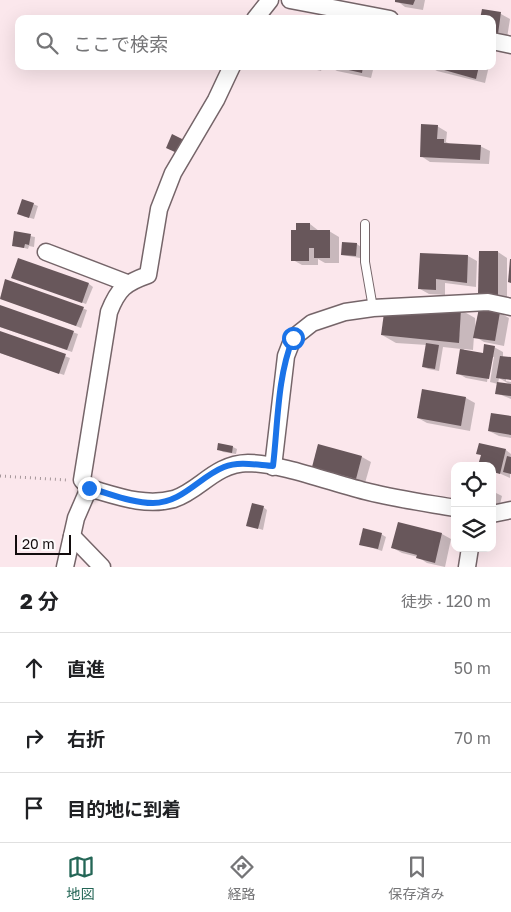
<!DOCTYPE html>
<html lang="ja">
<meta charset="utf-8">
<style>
body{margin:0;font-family:"Golos Text","Noto Sans JP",sans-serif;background:#f6f6f6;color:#202124}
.controls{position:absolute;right:15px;bottom:15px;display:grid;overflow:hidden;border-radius:10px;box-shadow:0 5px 20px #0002}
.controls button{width:45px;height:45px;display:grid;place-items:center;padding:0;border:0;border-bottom:1px solid #e0e0e0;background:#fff;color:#202124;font:25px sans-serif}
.scale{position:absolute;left:15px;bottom:12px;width:56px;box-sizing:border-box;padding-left:5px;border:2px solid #120c0d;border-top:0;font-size:14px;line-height:18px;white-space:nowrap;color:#120c0d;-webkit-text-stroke:4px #fdf9fa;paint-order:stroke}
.stop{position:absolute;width:15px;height:15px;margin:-11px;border:4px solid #1a73e8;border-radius:50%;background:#fff}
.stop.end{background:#1a73e8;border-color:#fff;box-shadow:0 1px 5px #0008}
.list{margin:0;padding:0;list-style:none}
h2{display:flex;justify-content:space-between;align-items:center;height:65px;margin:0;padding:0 20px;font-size:21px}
h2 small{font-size:16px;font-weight:400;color:#757577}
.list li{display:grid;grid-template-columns:32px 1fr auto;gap:15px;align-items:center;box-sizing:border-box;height:70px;padding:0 20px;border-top:1px solid #e0e0e0}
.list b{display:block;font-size:19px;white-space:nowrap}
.list em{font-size:16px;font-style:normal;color:#757577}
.icon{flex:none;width:28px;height:28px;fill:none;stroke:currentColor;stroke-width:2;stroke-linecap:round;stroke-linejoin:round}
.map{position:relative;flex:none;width:511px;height:567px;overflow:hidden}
.search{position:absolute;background:#fff;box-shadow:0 5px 20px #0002;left:15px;right:15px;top:15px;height:55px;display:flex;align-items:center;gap:12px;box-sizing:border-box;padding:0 18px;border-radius:10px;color:#757577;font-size:19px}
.sheet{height:275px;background:#fff}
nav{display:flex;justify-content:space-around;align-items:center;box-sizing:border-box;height:70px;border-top:1px solid #e0e0e0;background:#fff;font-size:14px;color:#757577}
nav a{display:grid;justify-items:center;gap:2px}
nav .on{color:#246656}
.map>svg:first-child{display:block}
</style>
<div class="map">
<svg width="511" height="567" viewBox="0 0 511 567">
<rect width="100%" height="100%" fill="#fbe7ec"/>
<g fill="#0003">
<path d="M 396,0 L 425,0 L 423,10 L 405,7 Z"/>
<path d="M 483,11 L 501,14 L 510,19 L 507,38 L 492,36 L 492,19 Z"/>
<path d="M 301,66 L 323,66 L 321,71 Z"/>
<path d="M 329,66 L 374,66 L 371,78 L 337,71 Z"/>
<path d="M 429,66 L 489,66 L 485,83 L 437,71 Z"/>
<path d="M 437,126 L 447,132 L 446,142 L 450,144 L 480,146 L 490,151 L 489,164 L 430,162 L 421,156 Z"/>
<path d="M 33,204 L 38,206 L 34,219 L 23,216 Z"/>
<path d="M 297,224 L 310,224 L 319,231 L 329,231 L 339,237 L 339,263 L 325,263 L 318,259 L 318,265 L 302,265 L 293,260 Z"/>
<path d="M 15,233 L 35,237 L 34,247 L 29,246 L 28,249 L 13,245 Z"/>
<path d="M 357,244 L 361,247 L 360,258 L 342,255 Z"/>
<path d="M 498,252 L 507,258 L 507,299 L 489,299 L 480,293 Z"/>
<path d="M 468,256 L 477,261 L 476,287 L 445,283 L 445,295 L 429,294 L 420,289 Z"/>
<path d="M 17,279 L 89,284 L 93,287 L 86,304 Z"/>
<path d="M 6,280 L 87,310 L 81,328 L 0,298 Z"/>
<path d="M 0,306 L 78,334 L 72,352 L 0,327 Z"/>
<path d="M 480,309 L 500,313 L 509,318 L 504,346 L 484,342 L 474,336 L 473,350 L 464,349 L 463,351 L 484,354 L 494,347 L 503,352 L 503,357 L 511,359 L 511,379 L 506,378 L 506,381 L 511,382 L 511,385 L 499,378 L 498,384 L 511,386 L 511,399 L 496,393 L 498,384 L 490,382 L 494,357 L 491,357 L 487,382 L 466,378 L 457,373 L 461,349 L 443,347 L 439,371 L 428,369 L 424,367 L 427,345 L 396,343 L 382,335 L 461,310 L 475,318 L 476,331 Z"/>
<path d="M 0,332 L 70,358 L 64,375 L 0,353 Z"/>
<path d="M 423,390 L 466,398 L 475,403 L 470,431 L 427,423 L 418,418 Z"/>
<path d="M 511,417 L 511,438 L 499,436 L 489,431 Z"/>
<path d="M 219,445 L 233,447 L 237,449 L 236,454 L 223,452 L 218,449 Z"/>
<path d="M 318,445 L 362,457 L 371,462 L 365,483 L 322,472 L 313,467 Z"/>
<path d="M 506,450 L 511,454 L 510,478 L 492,470 L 492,466 L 480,464 Z"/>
<path d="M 492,491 L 502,496 L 498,512 L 492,511 Z"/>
<path d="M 263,507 L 267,510 L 263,530 L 248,525 Z"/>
<path d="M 399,523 L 442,534 L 451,539 L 445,567 L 427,563 L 418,557 L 402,553 L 393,548 Z"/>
<path d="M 381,534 L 386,537 L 382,551 L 360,544 Z"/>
</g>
<g fill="#68575b">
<path d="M 395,0 L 415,0 L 413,5 L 395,2 Z"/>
<path d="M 482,9 L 501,12 L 498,34 L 492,33 L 492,19 L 480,19 Z"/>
<path d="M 331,66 L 363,66 L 362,73 Z"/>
<path d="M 430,66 L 479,66 L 476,79 Z"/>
<path d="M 421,124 L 438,125 L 437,139 L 444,139 L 444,143 L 481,145 L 480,160 L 420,157 Z"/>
<path d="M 172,134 L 184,140 L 177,153 L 166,148 Z"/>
<path d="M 22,199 L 34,203 L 29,218 L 17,214 Z"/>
<path d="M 296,223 L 310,223 L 310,230 L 330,230 L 330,258 L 314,258 L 314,248 L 309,248 L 309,261 L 291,261 L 291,230 L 296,230 Z"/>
<path d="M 14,231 L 31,234 L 29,245 L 25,244 L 24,248 L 12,246 Z"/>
<path d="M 342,242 L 357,243 L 356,256 L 341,255 Z"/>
<path d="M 479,251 L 498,251 L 498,295 L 478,294 Z"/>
<path d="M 420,253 L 468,255 L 467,283 L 436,279 L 436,290 L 418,289 Z"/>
<path d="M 18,258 L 89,283 L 82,303 L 11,278 Z"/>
<path d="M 510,259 L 511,259 L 511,283 L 508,282 Z"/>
<path d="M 5,279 L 84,307 L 76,326 L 0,299 Z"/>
<path d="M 0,305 L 74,331 L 67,350 L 0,327 Z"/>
<path d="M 479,308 L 500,312 L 495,341 L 473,338 Z"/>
<path d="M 461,309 L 459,343 L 381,335 L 384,313 Z"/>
<path d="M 0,331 L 66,354 L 59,374 L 0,353 Z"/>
<path d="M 426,343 L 439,345 L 435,369 L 422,367 Z"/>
<path d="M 484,344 L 495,346 L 489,379 L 456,374 L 460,349 L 483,353 Z"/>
<path d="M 500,356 L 511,357 L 511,380 L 496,378 Z"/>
<path d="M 497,382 L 511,384 L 511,396 L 495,394 Z"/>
<path d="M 422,389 L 466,397 L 461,426 L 417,418 Z"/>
<path d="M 491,413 L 511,416 L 511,435 L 488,431 Z"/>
<path d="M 218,443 L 233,446 L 232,453 L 217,450 Z"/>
<path d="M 479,443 L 506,449 L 500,474 L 493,472 L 492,466 L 478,465 L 481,455 L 476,454 Z"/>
<path d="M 318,444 L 362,456 L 356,479 L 312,467 Z"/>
<path d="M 507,456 L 511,457 L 511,474 L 503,472 Z"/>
<path d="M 252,503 L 264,506 L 258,529 L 246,526 Z"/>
<path d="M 398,522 L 442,533 L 435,563 L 416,558 L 417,555 L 391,548 Z"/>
<path d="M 363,528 L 382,533 L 378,549 L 359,545 Z"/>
</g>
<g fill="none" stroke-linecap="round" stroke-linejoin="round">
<defs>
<path id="lane" d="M 365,224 L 365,262 L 373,308"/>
<g id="street">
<path d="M 290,0 L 390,19"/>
<path d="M 255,19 L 270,0"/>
<path d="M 492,41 L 511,45"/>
<path d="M 46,252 L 127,283"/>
<path d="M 273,467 L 286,356 L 293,338 L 312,323 L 345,312 L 373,308 L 488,302 L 511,307"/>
<path d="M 89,488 C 117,496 145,507 174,499 C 201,490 214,464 248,463 C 281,463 335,484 369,492 C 397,499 426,503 455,508"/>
<path d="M 492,514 L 511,510"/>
<path d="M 72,536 L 102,567"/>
<path d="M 65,567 L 76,518 L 89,488 L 82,480 L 109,312 C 118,289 125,283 148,275 L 159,209 L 173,173 L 216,100 L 232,66"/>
<path d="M 467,567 L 470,548"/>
</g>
</defs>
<use href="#lane" stroke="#756569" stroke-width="10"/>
<use href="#street" stroke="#756569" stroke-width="19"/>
<path stroke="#a6979a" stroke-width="3" stroke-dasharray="1 4" stroke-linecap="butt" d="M 0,476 L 67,480"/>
<use href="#lane" stroke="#fff" stroke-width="8"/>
<use href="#street" stroke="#fff" stroke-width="16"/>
</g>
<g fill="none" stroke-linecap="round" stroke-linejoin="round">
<path stroke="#1a73e8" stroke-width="6" d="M 89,488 C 109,493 131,503 153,503 C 182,503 199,477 224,467 C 239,461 257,465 273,466 C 278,424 277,378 293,338"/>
</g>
</svg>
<div class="controls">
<button><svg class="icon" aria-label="locate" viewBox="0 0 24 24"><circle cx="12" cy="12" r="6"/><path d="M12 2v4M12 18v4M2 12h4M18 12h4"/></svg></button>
<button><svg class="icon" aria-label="layers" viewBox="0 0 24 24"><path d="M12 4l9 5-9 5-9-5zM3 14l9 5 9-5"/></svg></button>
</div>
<div class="scale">20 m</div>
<div class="stop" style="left:293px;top:338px"></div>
<div class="stop end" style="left:89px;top:488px"></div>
<div class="search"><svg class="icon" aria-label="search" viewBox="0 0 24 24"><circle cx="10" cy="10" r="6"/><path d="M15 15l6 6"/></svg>ここで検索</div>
</div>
<section class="sheet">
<h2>2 分<small>徒歩 · 120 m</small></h2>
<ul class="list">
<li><svg class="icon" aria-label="ahead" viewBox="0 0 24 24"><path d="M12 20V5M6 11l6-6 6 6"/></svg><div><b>直進</b></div><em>50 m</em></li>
<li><svg class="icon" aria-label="right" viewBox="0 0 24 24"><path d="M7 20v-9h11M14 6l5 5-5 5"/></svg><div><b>右折</b></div><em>70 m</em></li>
<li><svg class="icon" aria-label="arrive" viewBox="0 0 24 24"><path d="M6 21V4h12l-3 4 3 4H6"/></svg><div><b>目的地に到着</b></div></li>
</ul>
</section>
<nav>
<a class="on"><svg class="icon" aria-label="map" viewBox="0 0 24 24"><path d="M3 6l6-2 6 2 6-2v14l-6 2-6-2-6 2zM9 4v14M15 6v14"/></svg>地図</a>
<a><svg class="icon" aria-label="directions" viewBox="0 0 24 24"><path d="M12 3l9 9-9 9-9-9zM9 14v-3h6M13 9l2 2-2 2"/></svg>経路</a>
<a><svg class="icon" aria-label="saved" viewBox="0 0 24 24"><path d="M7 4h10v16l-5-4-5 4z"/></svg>保存済み</a>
</nav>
